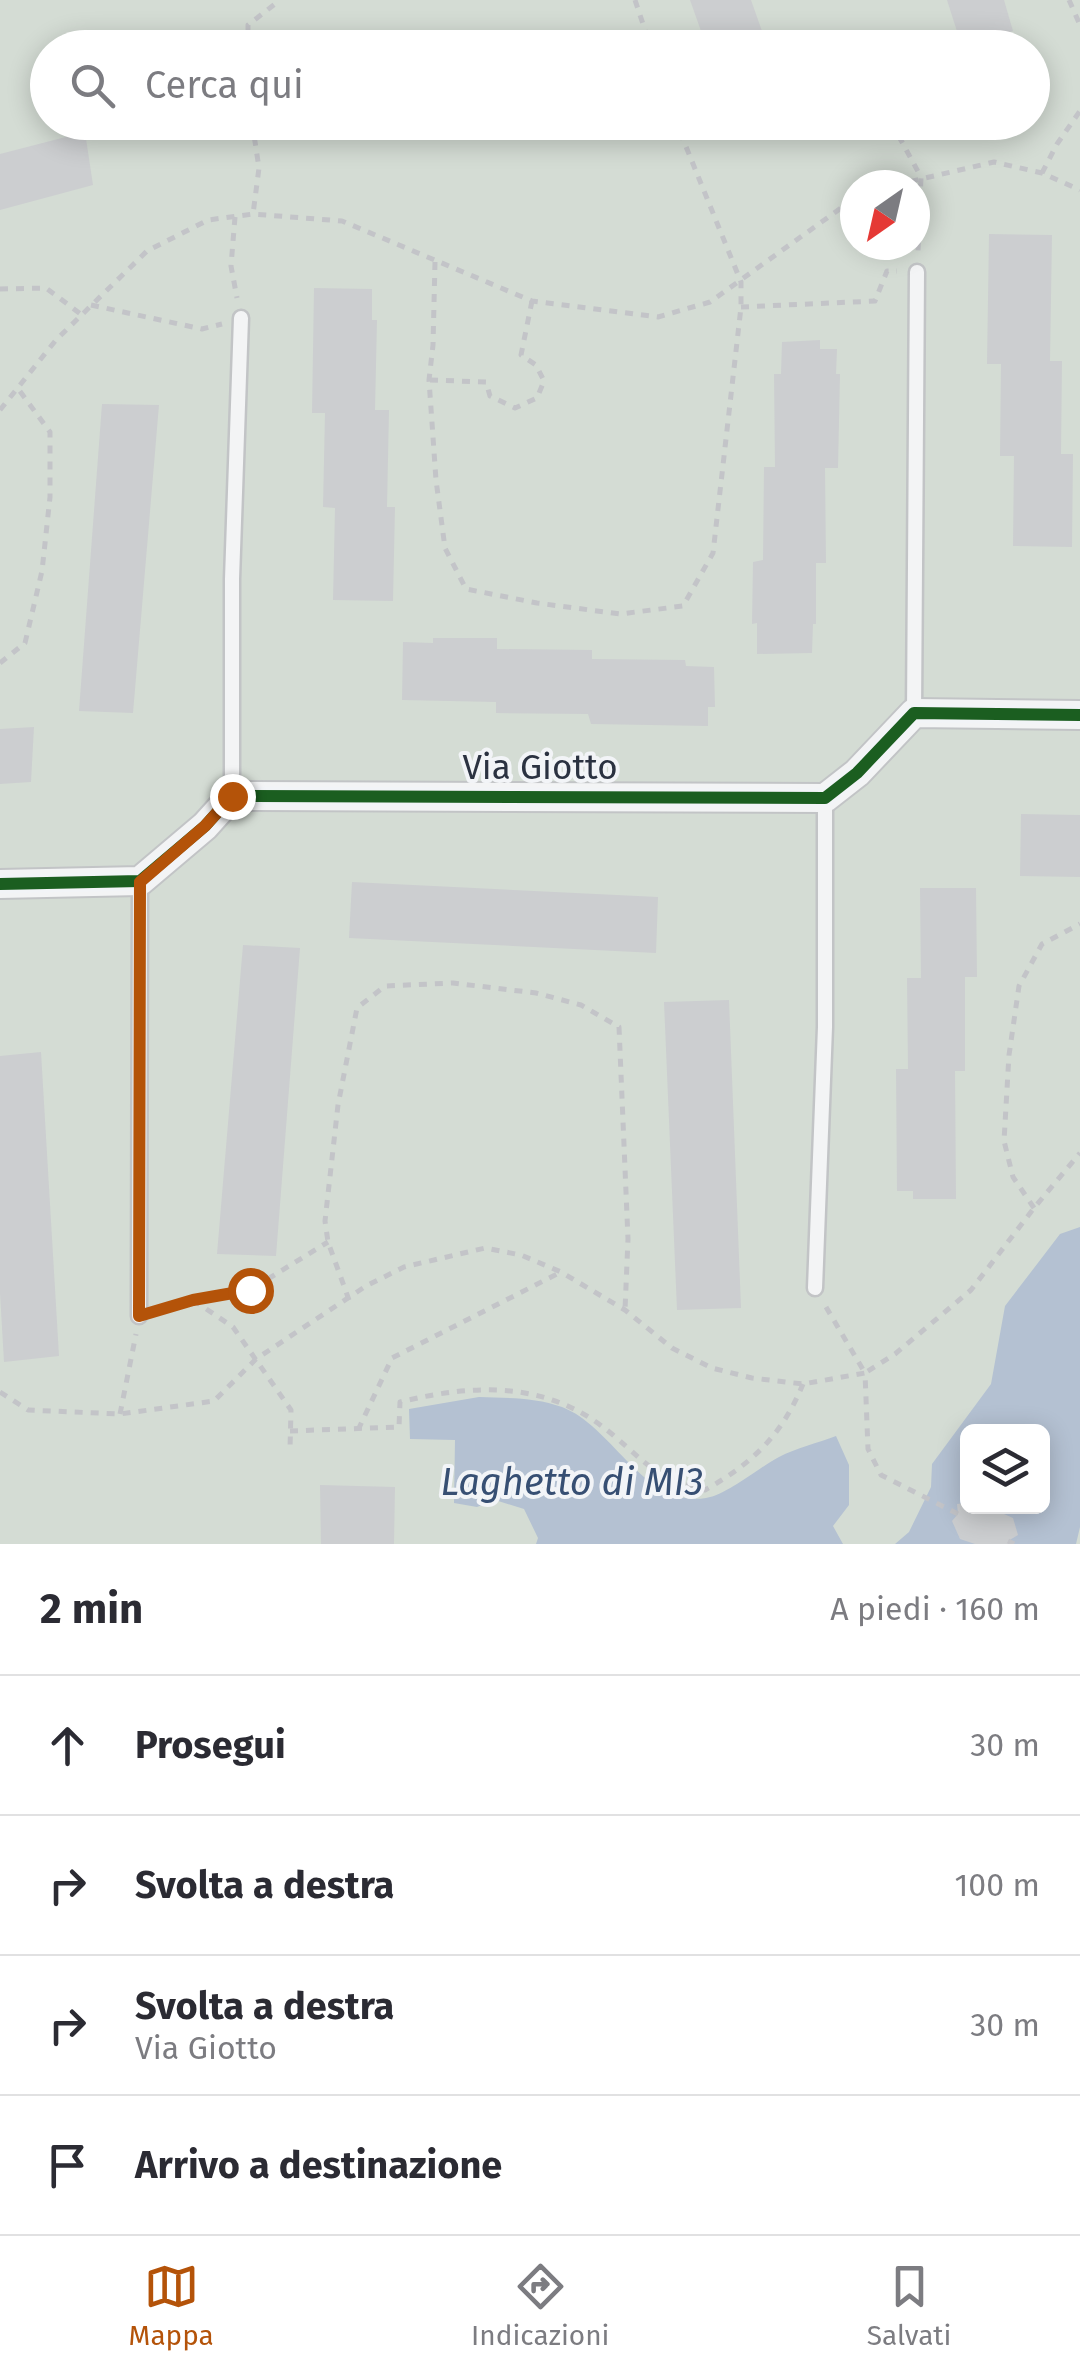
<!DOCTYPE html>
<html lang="it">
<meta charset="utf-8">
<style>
body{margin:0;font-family:"Fira Sans",sans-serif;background:#f7f7f7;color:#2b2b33}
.controls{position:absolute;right:30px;bottom:30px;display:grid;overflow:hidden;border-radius:15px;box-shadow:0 5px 25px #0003}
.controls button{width:90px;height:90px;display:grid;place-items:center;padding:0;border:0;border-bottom:2px solid #e1e1e2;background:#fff;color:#2b2b33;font:50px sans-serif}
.compass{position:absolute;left:840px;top:170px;width:90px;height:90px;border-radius:50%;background:#fff;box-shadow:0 5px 25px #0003;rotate:214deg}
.stop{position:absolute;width:30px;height:30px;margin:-22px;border:8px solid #b45309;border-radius:50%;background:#fff}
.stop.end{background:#b45309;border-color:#fff;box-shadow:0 2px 10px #0008}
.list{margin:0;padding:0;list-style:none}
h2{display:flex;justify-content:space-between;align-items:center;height:130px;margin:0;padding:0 40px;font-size:42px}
h2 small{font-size:32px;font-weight:400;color:#7c7c81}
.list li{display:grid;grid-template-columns:65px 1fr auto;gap:30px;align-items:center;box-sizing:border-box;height:140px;padding:0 40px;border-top:2px solid #e1e1e2}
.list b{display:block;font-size:38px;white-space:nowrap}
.list p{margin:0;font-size:32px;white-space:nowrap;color:#7c7c81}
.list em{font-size:32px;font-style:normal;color:#7c7c81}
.icon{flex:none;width:55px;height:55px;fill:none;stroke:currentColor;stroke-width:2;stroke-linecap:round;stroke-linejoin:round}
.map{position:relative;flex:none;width:1080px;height:1544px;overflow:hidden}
.search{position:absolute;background:#fff;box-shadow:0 5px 25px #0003;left:30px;right:30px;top:30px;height:110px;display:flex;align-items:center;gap:25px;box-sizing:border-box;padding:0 35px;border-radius:55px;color:#7c7c81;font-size:38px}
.sheet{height:690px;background:#fff}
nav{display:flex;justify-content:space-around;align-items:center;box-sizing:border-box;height:140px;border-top:2px solid #e1e1e2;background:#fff;font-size:28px;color:#7c7c81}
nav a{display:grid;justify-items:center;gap:5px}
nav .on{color:#b45309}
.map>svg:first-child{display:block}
</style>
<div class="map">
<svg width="1080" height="1544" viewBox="0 0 1080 1544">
<rect width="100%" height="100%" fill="#e4e6e8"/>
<path fill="#d4dcd4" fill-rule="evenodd" d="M 0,0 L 1080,0 L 1080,1544 L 0,1544 ZM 48,48 L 1032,48 L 1032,122 L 48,122 ZM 855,185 L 915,185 L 915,245 L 855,245 ZM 968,1432 L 1042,1432 L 1042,1506 L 968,1506 Z"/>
<g fill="#b4c1d2" fill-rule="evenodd">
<path d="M 1080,1227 L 1080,1527 L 1076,1544 L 895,1544 L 909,1532 L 931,1487 L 932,1464 L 991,1384 L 1005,1306 L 1060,1234 ZM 968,1432 L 1042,1432 L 1042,1506 L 968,1506 Z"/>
<path d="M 479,1397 C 506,1398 535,1397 562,1407 C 614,1427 643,1508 706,1498 C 727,1495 758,1468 779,1457 C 796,1448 818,1443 836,1436 L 849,1465 L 849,1505 L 833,1526 L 843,1544 L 536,1544 L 538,1538 L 524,1509 L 495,1500 L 477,1507 L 454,1503 L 455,1440 L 410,1439 L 409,1409 Z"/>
</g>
<g fill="#ccced0">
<path d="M 690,0 L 751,0 L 768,48 L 707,48 Z"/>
<path d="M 947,0 L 1004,0 L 1013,31 L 962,47 Z"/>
<path d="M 85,132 L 93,185 L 0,210 L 0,154 Z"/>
<path d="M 989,234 L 1052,235 L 1050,361 L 1062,361 L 1061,454 L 1073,454 L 1072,547 L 1013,546 L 1014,456 L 1000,456 L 1001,364 L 987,364 Z"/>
<path d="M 314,288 L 372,289 L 372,320 L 377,320 L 375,410 L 389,410 L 387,507 L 395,507 L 393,601 L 333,600 L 335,508 L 323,507 L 325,413 L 312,413 Z"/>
<path d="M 820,340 L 820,349 L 837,349 L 836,374 L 840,374 L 838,468 L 825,468 L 826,563 L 816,563 L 816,624 L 813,624 L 812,653 L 757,654 L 757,623 L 752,624 L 753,562 L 763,560 L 764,467 L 775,467 L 774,374 L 781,374 L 782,342 Z"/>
<path d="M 102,404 L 159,405 L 133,713 L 79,711 Z"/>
<path d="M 433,638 L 497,638 L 497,649 L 592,650 L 592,659 L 685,660 L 686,666 L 714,667 L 715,707 L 708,707 L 708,726 L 591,724 L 588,714 L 496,713 L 496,702 L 402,700 L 403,642 L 433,643 Z"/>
<path d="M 34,727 L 31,782 L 0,784 L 0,729 Z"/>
<path d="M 1021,814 L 1080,815 L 1080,877 L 1020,876 Z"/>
<path d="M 352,882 L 658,897 L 656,953 L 349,938 Z"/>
<path d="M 920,888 L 976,888 L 977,977 L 965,977 L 965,1071 L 955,1071 L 956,1199 L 913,1199 L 913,1191 L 897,1191 L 896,1069 L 908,1069 L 907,978 L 921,978 Z"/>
<path d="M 243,945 L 300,948 L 276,1256 L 217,1254 Z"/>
<path d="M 729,1000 L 741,1308 L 677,1310 L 664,1002 Z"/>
<path d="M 41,1052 L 59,1356 L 4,1362 L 0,1293 L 0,1056 Z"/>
<path d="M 320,1485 L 395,1487 L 394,1544 L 321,1544 Z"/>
<path d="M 968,1503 L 968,1506 L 986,1506 L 1013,1518 L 1018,1535 L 1008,1541 L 1008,1544 L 975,1544 L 960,1539 L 952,1521 L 958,1514 L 957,1504 Z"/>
</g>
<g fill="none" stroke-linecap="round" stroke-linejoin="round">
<defs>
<g id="lane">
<path d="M 914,713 L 917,272"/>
<path d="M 232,796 L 232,579 L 241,318"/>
<path d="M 815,1288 L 825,1027 L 825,798"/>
<path d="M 139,1316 L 140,881"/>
</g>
<path id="street" d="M 0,884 L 140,881 L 205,826 L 232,796 L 825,798 L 857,773 L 914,713 L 1080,715"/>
</defs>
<use href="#lane" stroke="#c2c4c6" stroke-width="19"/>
<use href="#street" stroke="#c2c4c6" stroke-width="32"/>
<g stroke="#c3c4c8" stroke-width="5" stroke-dasharray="8 8" stroke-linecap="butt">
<path d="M 635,0 L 651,48"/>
<path d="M 1069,0 L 1080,25"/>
<path d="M 248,48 L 248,25 L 280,0"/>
<path d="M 252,122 L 259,168 L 253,214"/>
<path d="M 891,122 L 921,177 L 918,252"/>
<path d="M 1042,173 L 1057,144 L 1080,111"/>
<path d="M 895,185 L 994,162 L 1042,173 L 1080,190"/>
<path d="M 235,217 L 231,266 L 237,298"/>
<path d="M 435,262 L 433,345 L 429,380 L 436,480 L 445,548 L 466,589 L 537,603 L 620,614 L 683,606 L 713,553 L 741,307 L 741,282 L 676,122"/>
<path d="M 0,289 L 46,288 L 82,315"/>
<path d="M 91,305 L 202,329 L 222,324"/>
<path d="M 741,307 L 875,301 L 887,271 L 897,271"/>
<path d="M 430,380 L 486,382 L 490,396 L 515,408 L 537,398 L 544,381 L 536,365 L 521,355 L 532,301"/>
<path d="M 0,410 L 56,340 L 147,251 L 208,220 L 253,214 L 342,221 L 532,301 L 658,317 L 710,302 L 855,198"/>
<path d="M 0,663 L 25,643 L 42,571 L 50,497 L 50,432 L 19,390"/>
<path d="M 1034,1208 L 1013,1177 L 1004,1141 L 1009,1055 L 1019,986 L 1042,944 L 1080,924"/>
<path d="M 193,1300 L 233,1327 L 291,1410 L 290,1449"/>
<path d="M 349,1300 L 328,1242 L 325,1221 L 338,1105 L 357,1008 L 385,986 L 453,983 L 536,993 L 581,1005 L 619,1027 L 628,1239 L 625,1310"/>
<path d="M 826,1307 L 865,1373 L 895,1354 L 971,1290 L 1034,1208 L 1080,1153"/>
<path d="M 161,1309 L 250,1290 L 328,1242"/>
<path d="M 0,1392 L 28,1410 L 120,1414 L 214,1401 L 256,1359 L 366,1286 L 404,1267 L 485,1248 L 521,1255 L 561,1272 L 625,1310 L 672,1348 L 712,1368 L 752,1378 L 803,1384 L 865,1373 L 868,1449 L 881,1475 L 958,1514"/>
<path d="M 120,1414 L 136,1334"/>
<path d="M 358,1430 L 392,1358 L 561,1272"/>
<path d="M 290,1431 L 399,1427 L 400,1402 C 477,1383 550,1381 613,1435 C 651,1467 654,1477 705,1490 C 753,1463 782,1435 803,1384"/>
<path d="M 1008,1541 L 1014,1544"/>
</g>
<use href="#lane" stroke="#f3f4f5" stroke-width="14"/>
<use href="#street" stroke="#f3f4f5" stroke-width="28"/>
<defs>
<path id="cycleway" d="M 0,884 L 140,881 L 205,826 L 232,796 L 825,798 L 857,773 L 914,713 L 1080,715"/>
</defs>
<use href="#cycleway" stroke="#f2f4f7" stroke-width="19"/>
<use href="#cycleway" stroke="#1b5e20" stroke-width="12"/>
</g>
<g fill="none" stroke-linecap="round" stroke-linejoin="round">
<path stroke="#b45309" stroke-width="12" d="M 232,796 L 205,826 L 140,882 L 139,1316 L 193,1300 L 250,1290"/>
</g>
<g text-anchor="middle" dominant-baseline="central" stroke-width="8" stroke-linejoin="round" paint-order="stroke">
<g font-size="35" fill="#2b3241" stroke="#f2f4f7">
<text x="540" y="767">Via Giotto</text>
</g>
<g font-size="38" font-style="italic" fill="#374f73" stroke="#f2f4f7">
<text x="572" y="1482">Laghetto di MI3</text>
</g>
</g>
</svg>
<div class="controls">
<button><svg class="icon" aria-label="layers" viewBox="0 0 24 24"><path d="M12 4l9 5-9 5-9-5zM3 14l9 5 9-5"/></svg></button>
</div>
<svg class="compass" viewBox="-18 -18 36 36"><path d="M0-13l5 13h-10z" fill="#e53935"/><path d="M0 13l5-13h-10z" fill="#7c7c81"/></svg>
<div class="stop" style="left:250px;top:1290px"></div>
<div class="stop end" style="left:232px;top:796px"></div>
<div class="search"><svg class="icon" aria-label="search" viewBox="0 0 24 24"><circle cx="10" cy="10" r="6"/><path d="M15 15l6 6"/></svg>Cerca qui</div>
</div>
<section class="sheet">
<h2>2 min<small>A piedi · 160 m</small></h2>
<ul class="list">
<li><svg class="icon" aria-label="ahead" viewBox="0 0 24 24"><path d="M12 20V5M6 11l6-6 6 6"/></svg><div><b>Prosegui</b></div><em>30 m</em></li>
<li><svg class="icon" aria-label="right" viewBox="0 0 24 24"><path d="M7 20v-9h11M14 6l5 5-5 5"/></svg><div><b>Svolta a destra</b></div><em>100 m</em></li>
<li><svg class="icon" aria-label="right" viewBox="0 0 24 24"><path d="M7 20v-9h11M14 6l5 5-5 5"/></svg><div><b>Svolta a destra</b><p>Via Giotto</p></div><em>30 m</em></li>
<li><svg class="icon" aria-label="arrive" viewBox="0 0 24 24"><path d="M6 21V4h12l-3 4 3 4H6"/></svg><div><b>Arrivo a destinazione</b></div></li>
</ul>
</section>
<nav>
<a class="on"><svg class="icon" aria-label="map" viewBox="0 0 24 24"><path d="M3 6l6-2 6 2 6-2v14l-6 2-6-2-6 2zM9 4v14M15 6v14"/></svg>Mappa</a>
<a><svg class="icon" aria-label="directions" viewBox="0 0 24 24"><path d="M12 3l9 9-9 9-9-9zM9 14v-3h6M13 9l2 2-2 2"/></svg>Indicazioni</a>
<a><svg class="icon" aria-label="saved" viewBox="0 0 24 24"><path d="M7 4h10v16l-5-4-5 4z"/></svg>Salvati</a>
</nav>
